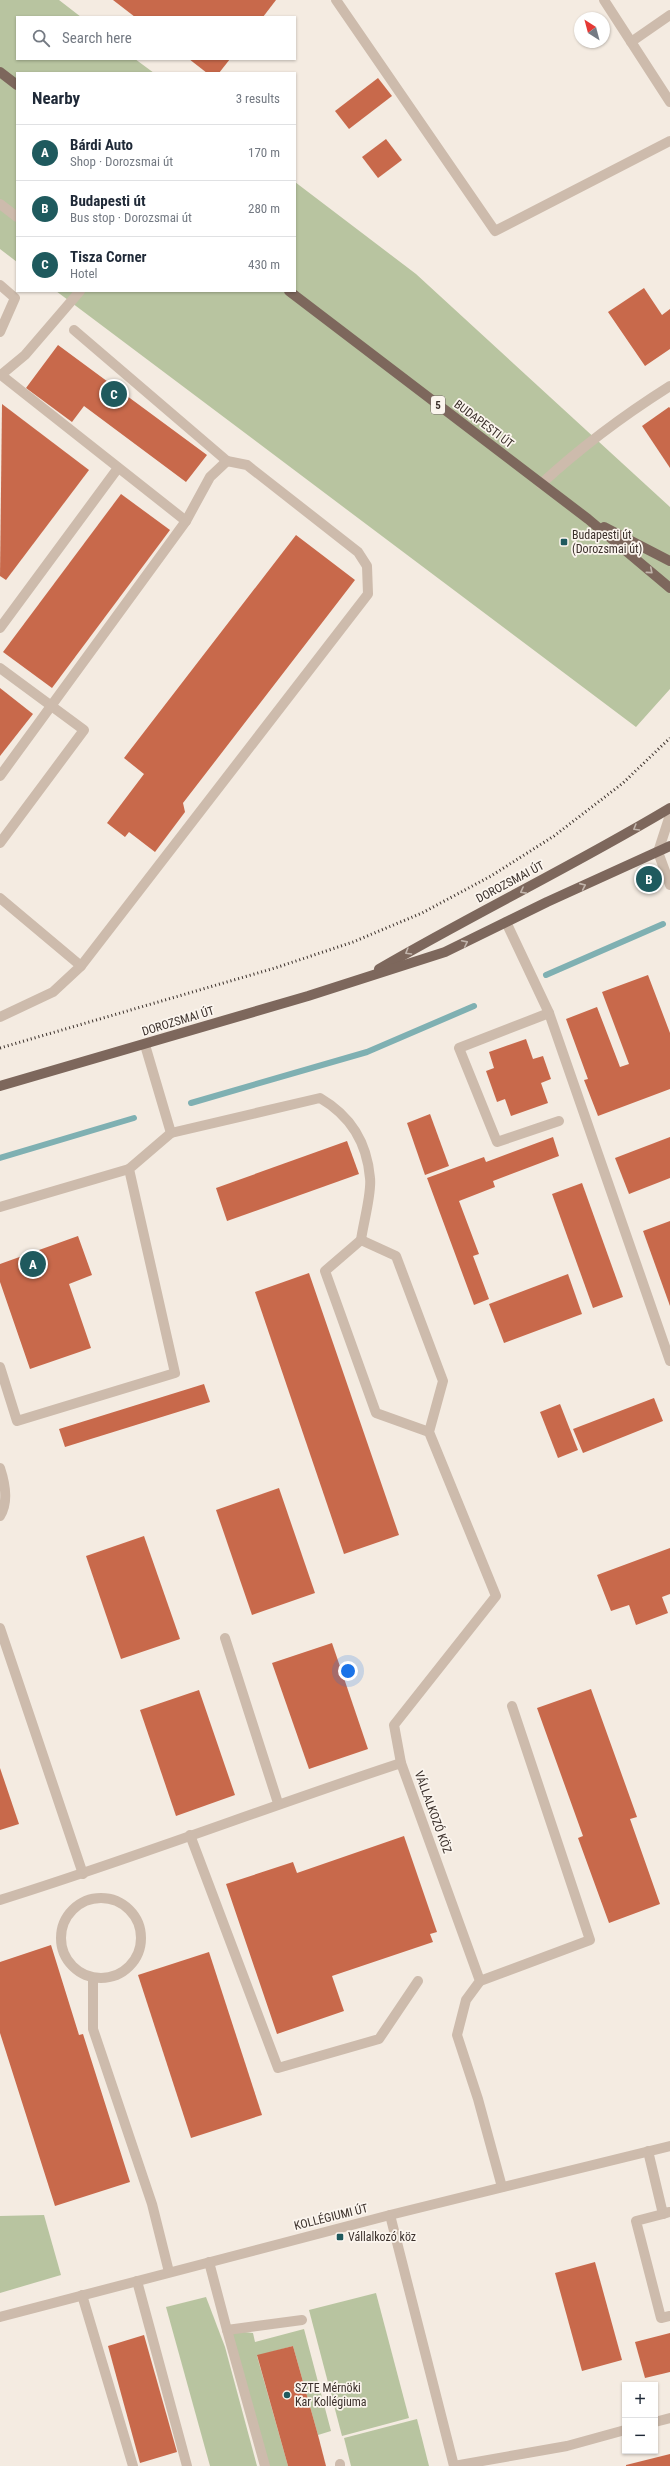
<!DOCTYPE html>
<meta charset="utf-8">
<style>
body{margin:0;font-family:"Roboto Condensed",sans-serif;background:#f2f2f3;color:#1f2937}
.controls{position:absolute;right:12px;bottom:12px;display:grid;overflow:hidden;border-radius:0px;box-shadow:0 1px 3px #0004}
.controls button{width:36px;height:36px;display:grid;place-items:center;padding:0;border:0;border-bottom:1px solid #e0e1e3;background:#fff;color:#1f2937;font:20px sans-serif}
.compass{position:absolute;left:574px;top:12px;width:36px;height:36px;border-radius:50%;background:#fff;box-shadow:0 1px 3px #0004;rotate:324deg}
.you{position:absolute;left:348px;top:1671px;width:14px;height:14px;margin:-10px;border:3px solid #fff;border-radius:50%;background:#1a73e8;box-shadow:0 0 0 6px #1a73e833}
.badge{display:grid;place-items:center;width:26px;height:26px;border-radius:50%;background:#1f5a5e;color:#fff;font-size:13px;font-weight:700}
.pin{position:absolute;translate:-50% -50%;border:2px solid #fff;box-shadow:0 1px 4px #0006}
.list{margin:0;padding:0;list-style:none}
h2{display:flex;justify-content:space-between;align-items:center;height:52px;margin:0;padding:0 16px;font-size:17px}
h2 small{font-size:13px;font-weight:400;color:#747a83}
.list li{display:grid;grid-template-columns:26px 1fr auto;gap:12px;align-items:center;box-sizing:border-box;height:56px;padding:0 16px;border-top:1px solid #e0e1e3}
.list b{display:block;font-size:15px;white-space:nowrap}
.list p{margin:0;font-size:13px;white-space:nowrap;color:#747a83}
.list em{font-size:13px;font-style:normal;color:#747a83}
.icon{flex:none;width:22px;height:22px;fill:none;stroke:currentColor;stroke-width:2;stroke-linecap:round;stroke-linejoin:round}
.map{position:relative;flex:none;width:670px;height:2466px;overflow:hidden}
.search{position:absolute;background:#fff;box-shadow:0 1px 3px #0004;left:16px;top:16px;width:280px;height:44px;display:flex;align-items:center;gap:10px;box-sizing:border-box;padding:0 14px;border-radius:0px;color:#747a83;font-size:15px}
.panel{position:absolute;background:#fff;box-shadow:0 1px 3px #0004;left:16px;top:72px;width:280px;height:220px;border-radius:0px}
.map>svg:first-child{display:block}
</style>
<div class="map">
<svg width="670" height="2466" viewBox="0 0 670 2466">
<rect width="100%" height="100%" fill="#f4ebe1"/>
<g fill="#b8c4a0">
<path d="M 0,0 L 59,0 L 81,17 L 17,17 L 17,59 L 135,59 L 154,73 L 17,73 L 17,262 L 0,249 Z"/>
<path d="M 295,182 L 416,274 L 670,507 L 670,689 L 636,727 L 56,291 L 295,291 Z"/>
<path d="M 44,2215 L 61,2275 L 0,2293 L 0,2216 Z"/>
<path d="M 376,2293 L 409,2418 L 342,2436 L 309,2310 Z"/>
<path d="M 206,2297 L 225,2347 L 257,2466 L 210,2466 L 166,2307 Z"/>
<path d="M 304,2329 L 331,2431 L 318,2435 L 293,2346 L 257,2356 L 288,2466 L 265,2466 L 227,2330 L 253,2333 L 255,2342 Z"/>
<path d="M 417,2419 L 429,2466 L 351,2466 L 344,2438 Z"/>
</g>
<g fill="none" stroke-linecap="round" stroke-linejoin="round">
<g stroke="#7fb0b2" stroke-width="6">
<path d="M 546,975 L 663,924"/>
<path d="M 191,1103 L 367,1052 L 474,1006"/>
<path d="M 0,1158 L 134,1118"/>
</g>
</g>
<g fill="#c8694b">
<path d="M 113,0 L 276,0 L 263,17 L 135,17 Z"/>
<path d="M 189,59 L 230,59 L 219,73 L 207,73 Z"/>
<path d="M 378,78 L 392,96 L 349,129 L 335,111 Z"/>
<path d="M 386,139 L 402,160 L 378,178 L 362,157 Z"/>
<path d="M 644,288 L 662,315 L 670,309 L 670,349 L 645,366 L 608,312 Z"/>
<path d="M 58,345 L 207,455 L 186,482 L 84,406 L 72,422 L 26,388 Z"/>
<path d="M 2,404 L 89,470 L 6,580 L 0,576 Z"/>
<path d="M 669,407 L 670,408 L 670,468 L 642,426 Z"/>
<path d="M 121,494 L 170,530 L 52,688 L 3,652 Z"/>
<path d="M 296,535 L 355,580 L 183,803 L 185,812 L 155,852 L 129,832 L 125,837 L 107,823 L 144,774 L 124,758 Z"/>
<path d="M 0,688 L 33,714 L 0,756 Z"/>
<path d="M 648,975 L 670,1033 L 670,1089 L 598,1116 L 584,1080 L 588,1079 L 566,1019 L 597,1007 L 620,1067 L 629,1064 L 602,992 Z"/>
<path d="M 526,1039 L 533,1059 L 543,1056 L 551,1079 L 541,1083 L 548,1103 L 511,1116 L 505,1099 L 497,1102 L 486,1071 L 494,1068 L 489,1052 Z"/>
<path d="M 430,1114 L 449,1166 L 425,1175 L 407,1123 Z"/>
<path d="M 553,1137 L 559,1156 L 493,1181 L 495,1187 L 459,1201 L 479,1254 L 473,1256 L 489,1299 L 474,1305 L 427,1178 L 484,1157 L 486,1162 Z"/>
<path d="M 670,1137 L 670,1178 L 629,1194 L 615,1158 Z"/>
<path d="M 347,1141 L 359,1174 L 227,1221 L 216,1188 Z"/>
<path d="M 582,1183 L 623,1297 L 593,1308 L 552,1194 Z"/>
<path d="M 670,1221 L 670,1306 L 643,1231 Z"/>
<path d="M 78,1236 L 92,1275 L 69,1284 L 91,1348 L 30,1369 L 0,1282 L 0,1264 Z"/>
<path d="M 309,1273 L 399,1535 L 344,1554 L 255,1292 Z"/>
<path d="M 568,1274 L 582,1314 L 504,1343 L 489,1304 Z"/>
<path d="M 204,1384 L 210,1402 L 65,1447 L 59,1429 Z"/>
<path d="M 654,1398 L 663,1421 L 583,1453 L 573,1429 Z"/>
<path d="M 560,1404 L 578,1450 L 558,1458 L 540,1412 Z"/>
<path d="M 279,1488 L 315,1593 L 252,1615 L 216,1510 Z"/>
<path d="M 144,1536 L 180,1639 L 121,1659 L 86,1556 Z"/>
<path d="M 670,1548 L 670,1594 L 662,1597 L 668,1613 L 636,1625 L 629,1605 L 611,1611 L 597,1575 Z"/>
<path d="M 332,1643 L 368,1749 L 309,1769 L 272,1663 Z"/>
<path d="M 591,1689 L 637,1817 L 630,1819 L 660,1904 L 609,1923 L 578,1838 L 583,1836 L 537,1708 Z"/>
<path d="M 199,1690 L 235,1795 L 176,1816 L 140,1710 Z"/>
<path d="M 0,1768 L 19,1824 L 0,1830 Z"/>
<path d="M 404,1836 L 437,1932 L 430,1934 L 433,1942 L 332,1976 L 344,2011 L 277,2034 L 226,1884 L 293,1862 L 297,1873 Z"/>
<path d="M 51,1945 L 79,2035 L 83,2034 L 130,2182 L 55,2206 L 0,2033 L 0,1962 Z"/>
<path d="M 209,1952 L 262,2115 L 191,2138 L 138,1975 Z"/>
<path d="M 595,2262 L 622,2360 L 582,2371 L 555,2273 Z"/>
<path d="M 670,2333 L 670,2372 L 645,2378 L 635,2342 Z"/>
<path d="M 144,2335 L 177,2452 L 140,2463 L 108,2346 Z"/>
<path d="M 293,2346 L 318,2435 L 326,2466 L 288,2466 L 257,2355 Z"/>
<path d="M 670,2454 L 670,2466 L 626,2466 L 626,2465 Z"/>
</g>
<g fill="none" stroke-linecap="round" stroke-linejoin="round">
<g stroke="#cdbbac" stroke-width="10">
<path d="M 336,0 L 495,231 L 670,141"/>
<path d="M 604,0 L 670,102"/>
<path d="M 631,42 L 670,15"/>
<path d="M 0,204 L 17,217"/>
<path d="M 0,285 L 15,298 L 0,332"/>
<path d="M 74,330 L 227,461"/>
<path d="M 541,484 C 581,447 624,415 670,386"/>
<path d="M 0,628 L 118,468"/>
<path d="M 0,668 L 84,730 L 0,843"/>
<path d="M 0,776 L 186,521 L 1,375 L 25,355 L 80,291"/>
<path d="M 670,815 L 658,852 L 670,885"/>
<path d="M 0,898 L 81,966 L 53,992 L 0,1017"/>
<path d="M 506,922 L 549,1013 L 670,1361"/>
<path d="M 81,966 L 368,594 L 367,566 L 358,552 L 247,465 L 227,461 L 210,477 L 186,521"/>
<path d="M 549,1013 L 459,1048 L 497,1142 L 559,1121"/>
<path d="M 145,1045 L 171,1133 L 320,1098 C 351,1116 367,1142 370,1178 C 372,1193 363,1224 361,1240"/>
<path d="M 0,1207 L 129,1169"/>
<path d="M 0,1367 L 17,1421 L 175,1373 L 129,1169 L 171,1133"/>
<path d="M 0,1468 C 5,1483 9,1502 0,1516"/>
<path d="M 0,1628 L 83,1874"/>
<path d="M 225,1638 L 278,1803"/>
<path d="M 401,1763 L 394,1725 L 496,1596 L 429,1432 L 376,1413 L 325,1271 L 361,1240 L 396,1256 L 443,1381 L 429,1432"/>
<path d="M 190,1835 L 278,2068 L 379,2039 L 418,1981"/>
<circle cx="101" cy="1938" r="40"/>
<path d="M 0,1900 C 135,1858 267,1807 401,1763 L 480,1981 L 466,2000 L 457,2035 L 478,2099 L 502,2187"/>
<path d="M 93,1978 L 93,2029 L 152,2204 L 169,2272"/>
<path d="M 480,1981 L 590,1940 L 512,1706"/>
<path d="M 648,2151 L 663,2214 L 669,2212"/>
<path d="M 663,2214 L 636,2221 L 661,2318 L 670,2316"/>
<path d="M 390,2215 L 454,2466"/>
<path d="M 209,2262 L 227,2330 L 302,2320"/>
<path d="M 137,2281 L 187,2466"/>
<path d="M 82,2295 L 133,2466"/>
<path d="M 0,2317 L 390,2215 L 670,2146"/>
<path d="M 227,2330 L 265,2466"/>
<path d="M 655,2422 L 670,2418"/>
<path d="M 340,2464 L 340,2466"/>
<path d="M 454,2466 L 567,2446 L 625,2430"/>
</g>
<g stroke="#7d675c" stroke-width="10">
<path d="M 0,72 L 17,85"/>
<path d="M 289,291 L 588,519 L 670,588"/>
<path d="M 604,527 L 670,561"/>
<path d="M 379,969 C 475,913 575,865 670,808"/>
<path d="M 0,1086 L 308,996 L 445,952 L 547,902 L 670,846"/>
</g>
<path stroke="#3b302b" stroke-width="3" stroke-dasharray="1 3" stroke-linecap="butt" d="M 0,1048 L 275,968 L 353,942 L 422,913 L 491,876 L 554,836 L 623,783 L 670,738"/>
</g>
<defs><path id="oneway-chevron" d="M-2-3.5L2.5 0L-2 3.5" fill="none" stroke-width="1.6" stroke-linecap="round" stroke-linejoin="round"/></defs>
<g stroke="#c2b5ac">
<use href="#oneway-chevron" transform="translate(650 571) rotate(40)"/>
<use href="#oneway-chevron" transform="translate(636 828) rotate(149)"/>
<use href="#oneway-chevron" transform="translate(583 886) rotate(-24)"/>
<use href="#oneway-chevron" transform="translate(523 891) rotate(152)"/>
<use href="#oneway-chevron" transform="translate(465 943) rotate(-26)"/>
<use href="#oneway-chevron" transform="translate(408 952) rotate(149)"/>
</g>
<g fill="#1f5a5e" stroke="#fbf5ee" stroke-width="1.5">
<rect x="560" y="538" width="8" height="8" rx="2"/>
<rect x="336" y="2233" width="8" height="8" rx="2"/>
<circle cx="287" cy="2395" r="4"/>
</g>
<g text-anchor="middle" dominant-baseline="central" stroke-width="3.5" stroke-linejoin="round" paint-order="stroke">
<rect fill="#fbf5ee" stroke="#756b66" stroke-width="1" x="431" y="396" width="14" height="18" rx="3"/>
<g font-size="11" font-weight="bold" fill="#3b302b">
<text x="438" y="405">5</text>
</g>
<g font-size="12" fill="#3b302b" stroke="#fbf5ee">
<text transform="translate(484 424) rotate(37)">BUDAPESTI ÚT</text>
<text transform="translate(510 882) rotate(-28)">DOROZSMAI ÚT</text>
<text transform="translate(178 1021) rotate(-17)">DOROZSMAI ÚT</text>
<text transform="translate(433 1812) rotate(70)">VÁLLALKOZÓ KÖZ</text>
<text transform="translate(331 2217) rotate(-14)">KOLLÉGIUMI ÚT</text>
</g>
<g font-size="12" fill="#3b302b" stroke="#fbf5ee" text-anchor="start">
<text x="572" y="535">Budapesti út<tspan x="572" dy="14">(Dorozsmai út)</tspan></text>
<text x="348" y="2237">Vállalkozó köz</text>
<text x="295" y="2388">SZTE Mérnöki<tspan x="295" dy="14">Kar Kollégiuma</tspan></text>
</g>
</g>
</svg>
<div class="controls">
<button>+</button>
<button>−</button>
</div>
<svg class="compass" viewBox="-18 -18 36 36"><path d="M0-13l5 13h-10z" fill="#e53935"/><path d="M0 13l5-13h-10z" fill="#747a83"/></svg>
<div class="you"></div>
<div class="pin badge" style="left:33px;top:1264px">A</div>
<div class="pin badge" style="left:649px;top:879px">B</div>
<div class="pin badge" style="left:114px;top:394px">C</div>
<div class="search"><svg class="icon" aria-label="search" viewBox="0 0 24 24"><circle cx="10" cy="10" r="6"/><path d="M15 15l6 6"/></svg>Search here</div>
<section class="panel">
<h2>Nearby<small>3 results</small></h2>
<ul class="list">
<li><span class="badge">A</span><div><b>Bárdi Auto</b><p>Shop · Dorozsmai út</p></div><em>170 m</em></li>
<li><span class="badge">B</span><div><b>Budapesti út</b><p>Bus stop · Dorozsmai út</p></div><em>280 m</em></li>
<li><span class="badge">C</span><div><b>Tisza Corner</b><p>Hotel</p></div><em>430 m</em></li>
</ul>
</section>
</div>
